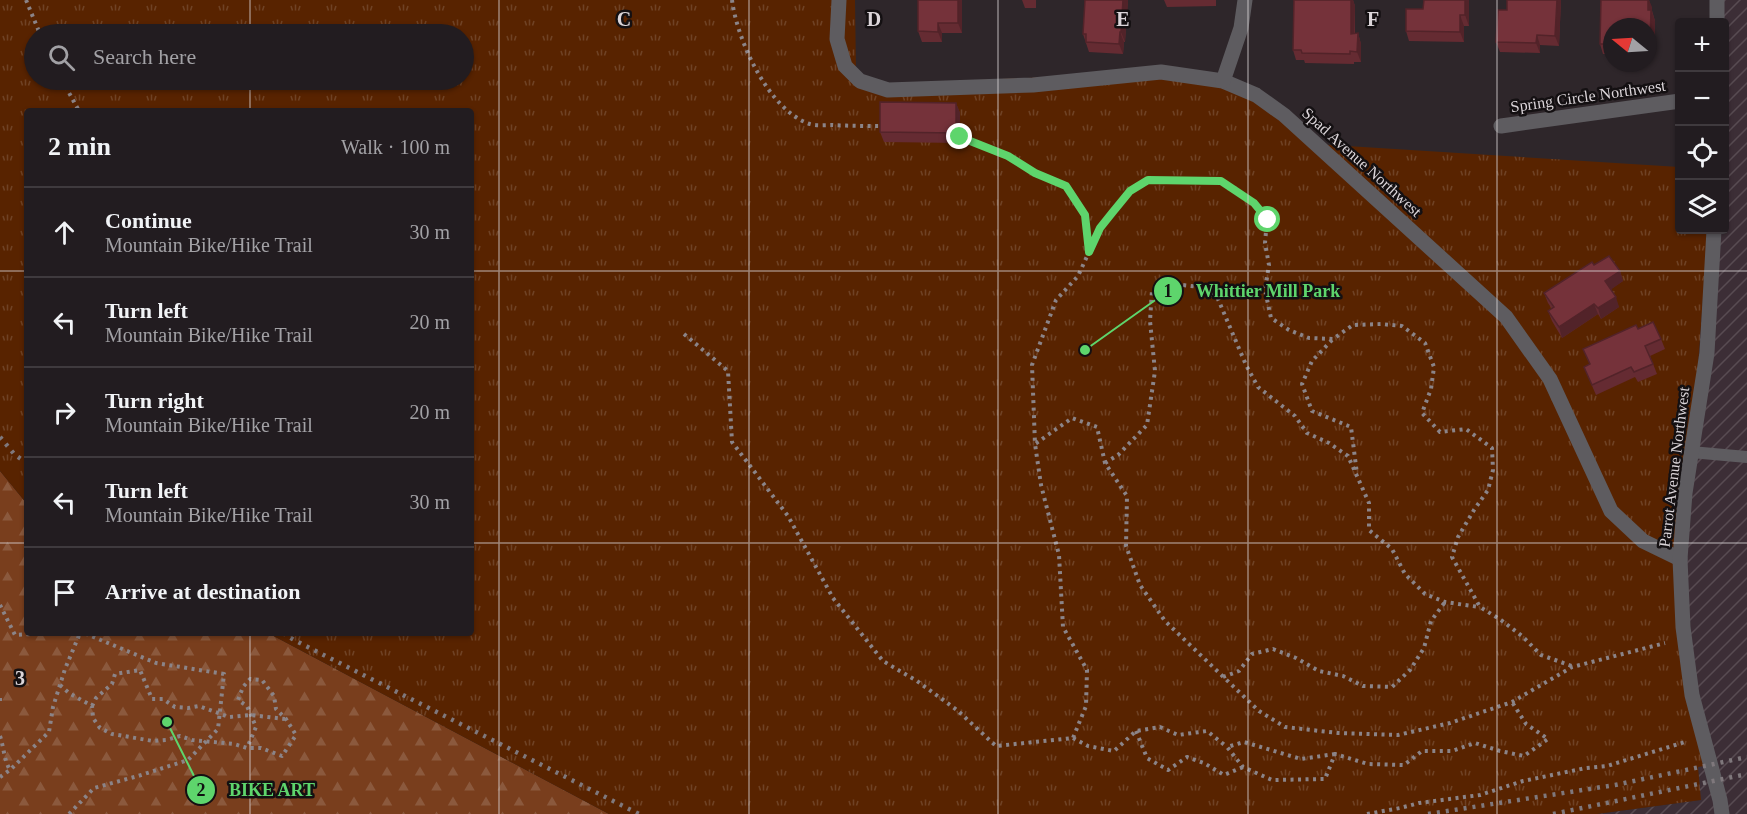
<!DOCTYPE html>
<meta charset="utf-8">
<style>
body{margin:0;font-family:"Times New Roman",serif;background:#2a2529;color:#f1f3f6}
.controls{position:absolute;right:18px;top:18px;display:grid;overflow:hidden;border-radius:6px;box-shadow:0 2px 4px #0004}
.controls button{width:54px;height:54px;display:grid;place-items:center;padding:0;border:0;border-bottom:2px solid #3f3a3e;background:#221c20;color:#f1f3f6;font:30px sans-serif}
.compass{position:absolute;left:1603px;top:18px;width:54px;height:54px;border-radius:50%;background:#221c20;box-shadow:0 2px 4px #0004;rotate:288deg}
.stop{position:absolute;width:18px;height:18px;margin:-14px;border:4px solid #5ed56c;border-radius:50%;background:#fff}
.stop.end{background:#5ed56c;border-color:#fff;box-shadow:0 2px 6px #0008}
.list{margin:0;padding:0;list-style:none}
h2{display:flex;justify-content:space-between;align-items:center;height:78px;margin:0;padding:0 24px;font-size:26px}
h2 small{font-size:20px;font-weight:400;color:#a2a1a5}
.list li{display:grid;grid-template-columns:39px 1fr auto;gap:18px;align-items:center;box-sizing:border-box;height:90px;padding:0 24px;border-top:2px solid #3f3a3e}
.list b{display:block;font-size:22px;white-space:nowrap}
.list p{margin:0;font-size:20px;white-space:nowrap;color:#a2a1a5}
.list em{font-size:20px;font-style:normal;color:#a2a1a5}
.icon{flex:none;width:33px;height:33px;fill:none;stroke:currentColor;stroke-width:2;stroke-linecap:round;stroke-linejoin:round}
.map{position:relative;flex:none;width:1747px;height:814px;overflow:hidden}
.search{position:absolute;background:#221c20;box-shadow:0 2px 4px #0004;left:24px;top:24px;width:450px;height:66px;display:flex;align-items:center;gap:15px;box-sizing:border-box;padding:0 21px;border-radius:33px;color:#a2a1a5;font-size:22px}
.panel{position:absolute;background:#221c20;box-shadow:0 2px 4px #0004;left:24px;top:108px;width:450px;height:528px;border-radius:6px}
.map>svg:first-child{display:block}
</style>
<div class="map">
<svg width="1747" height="814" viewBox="0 0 1747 814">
<defs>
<pattern id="industrial-furrows" width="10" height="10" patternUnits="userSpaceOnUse" patternTransform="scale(1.5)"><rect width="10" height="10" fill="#3c2e36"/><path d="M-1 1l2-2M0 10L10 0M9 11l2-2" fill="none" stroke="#584b52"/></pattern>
<pattern id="forest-firs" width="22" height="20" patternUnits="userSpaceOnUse" patternTransform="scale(1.5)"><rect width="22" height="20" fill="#793e1d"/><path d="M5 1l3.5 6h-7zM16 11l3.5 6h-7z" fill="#8b593d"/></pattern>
<pattern id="park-tufts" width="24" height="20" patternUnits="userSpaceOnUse" patternTransform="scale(1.5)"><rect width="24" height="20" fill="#582300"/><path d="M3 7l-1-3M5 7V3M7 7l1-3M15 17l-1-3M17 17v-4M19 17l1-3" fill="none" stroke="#6f4225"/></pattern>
</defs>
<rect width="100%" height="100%" fill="#2e262a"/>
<path fill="url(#industrial-furrows)" d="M 1714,0 L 1747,0 L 1747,814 L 1597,814 L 1700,800 L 1684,555 L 1708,230 L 1724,230 L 1724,22 L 1714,22 Z"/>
<path fill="url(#forest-firs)" d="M 0,471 L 27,504 L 27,633 L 268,633 L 609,814 L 0,814 Z"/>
<path fill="url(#park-tufts)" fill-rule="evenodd" d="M 0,0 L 855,0 L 856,74 L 868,85 L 1161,72 L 1223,81 L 1315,144 L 1679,167 L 1680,230 L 1708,230 L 1684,555 L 1692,675 L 1710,765 L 1698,767 L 1701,800 L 1597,814 L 609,814 L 268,633 L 471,633 L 471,111 L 27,111 L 27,504 L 0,471 ZM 34,34 L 464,34 L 464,80 L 34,80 Z"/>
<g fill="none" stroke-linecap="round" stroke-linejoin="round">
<g stroke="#8b8488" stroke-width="4" stroke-dasharray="3 4.5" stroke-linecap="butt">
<path d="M 26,0 L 40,34"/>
<path d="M 732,0 C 737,40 769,111 810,124 C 817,126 826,125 833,125 C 850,126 867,126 884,126"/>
<path d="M 62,80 L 79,111"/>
<path d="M 960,137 L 1008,156 L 1035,173 L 1066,186 L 1085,215 L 1089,252 L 1078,276 L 1056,300 L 1032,365 L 1035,444 L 1072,418 L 1097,427 L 1105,463 L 1127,496 L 1126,546 L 1140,585 L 1165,621 L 1259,711 L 1285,727 L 1338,733 L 1398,735 L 1450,723 L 1512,702 L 1572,667 L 1665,643"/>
<path d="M 1090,250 L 1100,228 L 1112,213 L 1130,191 L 1148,180 L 1221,181 L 1254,203 L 1267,220 L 1265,243 L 1269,265 L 1265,290 L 1271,318 L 1289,330 L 1309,338 L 1333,339 L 1353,325 L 1381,324 L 1402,326 L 1425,343 L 1434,367 L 1431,389 L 1422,413 L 1440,432 L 1466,429 L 1492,448 L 1493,470 L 1488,490 L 1474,510 L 1458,537 L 1452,557 L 1480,607 L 1501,620 L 1522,636 L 1541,655 L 1572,666"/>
<path d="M 684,334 L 728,371 L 732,442 L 788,516 L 833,598 L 883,661 L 917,681 L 957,710 L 996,746 L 1073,738 L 1086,706 L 1087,670 L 1063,627 L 1059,555 L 1041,485 L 1035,444"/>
<path d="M 1332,340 L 1312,361 L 1302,384 L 1312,411 L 1351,427 L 1357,474"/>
<path d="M 1105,463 L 1118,455 L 1147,425 L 1155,371 L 1150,321 L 1152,290 L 1173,284 L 1201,287 L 1218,299 L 1246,365 L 1258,387 L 1295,416 L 1307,433 L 1329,443 L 1348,456 L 1369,503 L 1369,530 L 1392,549 L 1405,574 L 1425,594 L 1445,602 L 1479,607"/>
<path d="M 0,605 L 15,635 L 51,633"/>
<path d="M 1223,677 L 1239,671 L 1252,654 L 1273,649 L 1296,658 L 1319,671 L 1343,676 L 1363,686 L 1392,687 L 1410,670 L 1424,648 L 1431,621 L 1445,602"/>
<path d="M 60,685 L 69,693 L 92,706 L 93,718 L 100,728 L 112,734 L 153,741 L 166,740 L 180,736 L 192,740 L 234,744 L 247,748 L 261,748 L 282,756 L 296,735 L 286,719 L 276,709 L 274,696 L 262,680 L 250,679 L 243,687 L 238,700 L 247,706 L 256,727 L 247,748"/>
<path d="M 0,698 L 0,703"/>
<path d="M 92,706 L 96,698 L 112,684 L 115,674 L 140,670 L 152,699 L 163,699 L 175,707 L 188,708 L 199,706 L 229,717 L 251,715 L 285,719"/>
<path d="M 1136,731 L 1147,758 L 1168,770 L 1187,757 L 1204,763 L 1224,775 L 1243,767"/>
<path d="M 0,736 C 4,748 4,760 10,770"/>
<path d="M 1073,738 L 1088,746 L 1114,751 L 1136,731 L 1160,727 L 1178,735 L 1207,731 L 1227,747"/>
<path d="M 1335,754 L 1301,759 L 1244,742 L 1227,747 L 1243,767 L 1272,780 L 1325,779 L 1335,754 L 1368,764 L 1404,765 L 1422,751 L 1452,751 L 1475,743 L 1500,751 L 1524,756 L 1548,739 L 1526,724 L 1512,702"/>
<path d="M 0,777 L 10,770 L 49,732 L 53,707 L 65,669 L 80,633"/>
<path d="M 69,814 L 94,788 L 138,776 L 188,760 L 218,729 L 224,674 L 156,663 L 84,633"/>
<path d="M 1367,814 L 1400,808 L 1419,803 L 1480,795 L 1523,781 L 1586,768 L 1607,766 L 1685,742"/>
</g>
<path stroke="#5e5c60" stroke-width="12" d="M 1691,452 L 1747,457"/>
<g stroke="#5e5c60" stroke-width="15">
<path d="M 839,0 L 837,39 L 845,66 L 860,81 L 888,90 L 1033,85 L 1161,72 L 1223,81 L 1256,95 L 1284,115 L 1506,317 L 1550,379 L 1611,511 L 1643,541 L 1680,559"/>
<path d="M 1717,0 L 1717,22"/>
<path d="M 1223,81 L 1241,28 L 1245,0"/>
<path d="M 1501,126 L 1680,101"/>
<path d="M 1714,230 L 1707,353 L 1685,493 L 1680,559 L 1683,627 L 1692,695 L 1720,800 L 1722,814"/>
</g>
<g stroke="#7f787c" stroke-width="4.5" stroke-dasharray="3 6" stroke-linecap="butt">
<path d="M 0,437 L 15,455 L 27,463"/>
<path d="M 283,633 L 294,640 L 639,814"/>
<path d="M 1428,814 L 1615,785 L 1747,757"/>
<path d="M 1553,814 L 1747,774"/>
</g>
</g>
<g fill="#652b32">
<path d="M 962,0 L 962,33 L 942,33 L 942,42 L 922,42 L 918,31 Z"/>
<path d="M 1022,0 L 1036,0 L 1036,8 L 1025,8 Z"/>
<path d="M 1085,0 L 1128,0 L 1125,42 L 1124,42 L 1123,54 L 1089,52 L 1083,34 Z"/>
<path d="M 1164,0 L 1216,0 L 1216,6 L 1167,7 Z"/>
<path d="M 1294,0 L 1353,0 L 1355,6 L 1355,34 L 1358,33 L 1361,44 L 1361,62 L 1354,62 L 1354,64 L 1305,63 L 1304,60 L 1296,60 L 1293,50 Z"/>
<path d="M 1469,0 L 1469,26 L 1464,26 L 1464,42 L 1409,41 L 1406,31 L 1423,9 Z"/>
<path d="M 1561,0 L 1559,46 L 1540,45 L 1540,53 L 1500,52 L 1496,42 L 1507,10 Z"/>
<path d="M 1601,0 L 1649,0 L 1655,21 L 1654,55 L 1648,55 L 1648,27 L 1612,27 L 1612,54 L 1603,54 L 1600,44 Z"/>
<path d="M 956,103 L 960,113 L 960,143 L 884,142 L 880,132 Z"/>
<path d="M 1594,265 L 1620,271 L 1623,281 L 1611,289 L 1619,307 L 1601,319 L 1598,314 L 1562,338 L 1552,321 L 1548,311 L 1552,309 L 1548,303 L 1544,293 Z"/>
<path d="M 1638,329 L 1661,339 L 1665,349 L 1650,356 L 1657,374 L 1638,382 L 1635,377 L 1596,395 L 1584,367 L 1590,365 L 1583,349 Z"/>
</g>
<g fill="#522329">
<path d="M 958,0 L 962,0 L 962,33 L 958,23 Z"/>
<path d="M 1123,0 L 1128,0 L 1125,42 L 1121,32 Z"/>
<path d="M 1351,0 L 1353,0 L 1355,6 L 1354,44 L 1351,34 Z"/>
<path d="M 1465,0 L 1469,0 L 1469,26 L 1465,15 Z"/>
<path d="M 1557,0 L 1561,0 L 1559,46 L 1555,36 Z"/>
<path d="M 1648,0 L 1649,0 L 1652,7 L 1652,12 L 1655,21 L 1654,55 L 1650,45 Z"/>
<path d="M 1460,15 L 1464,26 L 1464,42 L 1460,32 Z"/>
<path d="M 938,23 L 942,33 L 942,42 L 938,32 Z"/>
<path d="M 1120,32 L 1124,42 L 1123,54 L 1119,44 Z"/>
<path d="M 1358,33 L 1361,44 L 1361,62 L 1357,52 Z"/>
<path d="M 1537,35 L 1540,45 L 1540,53 L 1536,43 Z"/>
<path d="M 956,103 L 960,113 L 960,143 L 956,133 Z"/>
<path d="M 1620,271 L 1623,281 L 1609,291 L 1605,281 Z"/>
<path d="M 1616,297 L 1619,307 L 1601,319 L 1598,308 Z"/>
<path d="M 1594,304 L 1598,314 L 1562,338 L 1559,327 Z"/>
</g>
<g fill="#75323a" stroke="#522329" stroke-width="1.5">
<path d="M 918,0 L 958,0 L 958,23 L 938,23 L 938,32 L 918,31 Z"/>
<path d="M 1085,0 L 1123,0 L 1121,32 L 1120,32 L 1119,44 L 1086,42 L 1086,34 L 1083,34 Z"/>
<path d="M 1294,0 L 1351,0 L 1351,34 L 1358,33 L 1357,52 L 1350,51 L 1350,54 L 1302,53 L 1301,50 L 1293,50 Z"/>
<path d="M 1424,0 L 1465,0 L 1465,15 L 1460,15 L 1460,32 L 1406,31 L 1406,9 L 1423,9 Z"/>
<path d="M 1507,0 L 1557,0 L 1555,36 L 1537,35 L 1536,43 L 1496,42 L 1498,10 L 1507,10 Z"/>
<path d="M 1601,0 L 1648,0 L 1648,10 L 1651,10 L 1650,45 L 1648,45 L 1648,27 L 1612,27 L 1612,44 L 1600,44 Z"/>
<path d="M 880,102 L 956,103 L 956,133 L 880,132 Z"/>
<path d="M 1609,256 L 1620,271 L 1605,281 L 1616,297 L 1598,308 L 1594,304 L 1559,327 L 1548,311 L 1554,307 L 1544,293 L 1592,262 L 1594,265 Z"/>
<path d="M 1653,322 L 1661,339 L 1645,346 L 1653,364 L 1634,372 L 1631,367 L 1592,385 L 1584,367 L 1590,364 L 1583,349 L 1636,325 L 1638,329 Z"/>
</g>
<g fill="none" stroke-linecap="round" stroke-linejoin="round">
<path stroke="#5ed56c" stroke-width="8" d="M 960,137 L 1008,156 L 1035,173 L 1066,186 L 1085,215 L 1089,252 L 1100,228 L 1112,213 L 1130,191 L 1148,180 L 1221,181 L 1254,203 L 1268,220"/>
</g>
<path fill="none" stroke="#dbd5d9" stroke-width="1.5" stroke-opacity="0.55" d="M 250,0 L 250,34M 499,0 L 499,814M 749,0 L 749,814M 998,0 L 998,814M 1248,0 L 1248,814M 1497,0 L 1497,814M 250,80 L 250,111M 0,271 L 27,271M 471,271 L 1747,271M 0,543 L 27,543M 471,543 L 1747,543M 250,633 L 250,814"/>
<g text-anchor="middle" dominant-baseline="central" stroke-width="5" stroke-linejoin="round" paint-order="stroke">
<g font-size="16" fill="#dbd5d9" stroke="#141012">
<text transform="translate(1588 96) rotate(-8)">Spring Circle Northwest</text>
<text transform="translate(1362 162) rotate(42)">Spad Avenue Northwest</text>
<text transform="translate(1674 467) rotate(-83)">Parrot Avenue Northwest</text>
</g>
</g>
<g font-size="20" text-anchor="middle" font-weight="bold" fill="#dbd5d9" stroke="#141012" stroke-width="5" stroke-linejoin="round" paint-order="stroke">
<text x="624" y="26">C</text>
<text x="874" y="26">D</text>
<text x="1123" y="26">E</text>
<text x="1373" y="26">F</text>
<text x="20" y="685">3</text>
</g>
<path fill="none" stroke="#5ed56c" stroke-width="2" d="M1085 350L1168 291M167 722L201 790"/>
<g fill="#5ed56c" stroke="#141012" stroke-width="2">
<circle cx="1085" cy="350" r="6"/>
<circle cx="167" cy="722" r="6"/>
<circle cx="1168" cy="291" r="15"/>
<circle cx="201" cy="790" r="15"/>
</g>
<g font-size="18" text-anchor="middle" font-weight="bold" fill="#111">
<text x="1168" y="297">1</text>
<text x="201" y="796">2</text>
</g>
<g font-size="18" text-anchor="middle" font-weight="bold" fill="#5ed56c" stroke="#141012" stroke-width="5" stroke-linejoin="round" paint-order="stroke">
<text x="1268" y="297">Whittier Mill Park</text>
<text x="272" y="796">BIKE ART</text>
</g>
</svg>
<div class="controls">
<button>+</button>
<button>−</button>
<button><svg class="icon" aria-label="locate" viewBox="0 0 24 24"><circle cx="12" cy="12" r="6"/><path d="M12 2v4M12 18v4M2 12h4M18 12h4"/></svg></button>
<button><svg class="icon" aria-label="layers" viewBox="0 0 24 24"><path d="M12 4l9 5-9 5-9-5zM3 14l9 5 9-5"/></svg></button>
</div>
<svg class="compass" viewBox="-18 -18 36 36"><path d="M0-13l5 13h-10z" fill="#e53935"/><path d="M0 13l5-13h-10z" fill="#a2a1a5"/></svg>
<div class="stop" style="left:1268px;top:220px"></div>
<div class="stop end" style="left:960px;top:137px"></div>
<div class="search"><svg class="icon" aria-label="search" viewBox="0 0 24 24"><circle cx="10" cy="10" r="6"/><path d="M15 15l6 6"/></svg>Search here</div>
<section class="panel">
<h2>2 min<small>Walk · 100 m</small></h2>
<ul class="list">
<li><svg class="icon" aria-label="ahead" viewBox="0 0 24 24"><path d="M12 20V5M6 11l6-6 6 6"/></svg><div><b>Continue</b><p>Mountain Bike/Hike Trail</p></div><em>30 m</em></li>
<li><svg class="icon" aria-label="left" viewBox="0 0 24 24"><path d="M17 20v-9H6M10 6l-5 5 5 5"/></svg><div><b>Turn left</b><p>Mountain Bike/Hike Trail</p></div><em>20 m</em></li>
<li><svg class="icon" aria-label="right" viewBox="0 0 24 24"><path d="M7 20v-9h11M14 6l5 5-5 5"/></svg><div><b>Turn right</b><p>Mountain Bike/Hike Trail</p></div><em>20 m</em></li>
<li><svg class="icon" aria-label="left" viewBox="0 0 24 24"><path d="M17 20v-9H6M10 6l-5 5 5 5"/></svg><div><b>Turn left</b><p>Mountain Bike/Hike Trail</p></div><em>30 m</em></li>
<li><svg class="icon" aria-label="arrive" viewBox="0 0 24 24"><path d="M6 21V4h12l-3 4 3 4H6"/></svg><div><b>Arrive at destination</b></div></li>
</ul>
</section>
</div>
